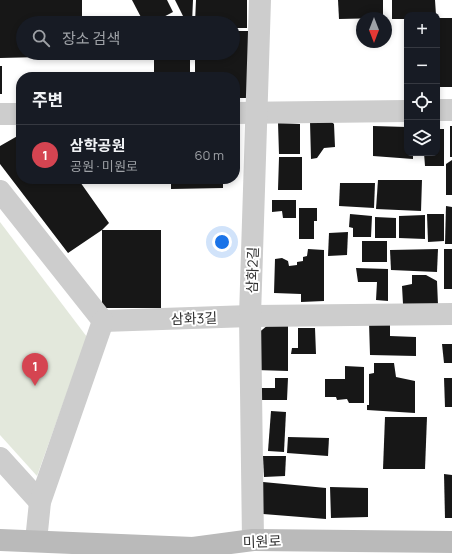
<!DOCTYPE html>
<html lang="ko">
<meta charset="utf-8">
<style>
body{margin:0;font-family:Manrope,"Noto Sans KR",sans-serif;background:#242831;color:#f1f3f6}
.controls{position:absolute;right:12px;top:12px;display:grid;overflow:hidden;border-radius:8px;box-shadow:0 2px 6px #0003}
.controls button{width:36px;height:36px;display:grid;place-items:center;padding:0;border:0;border-bottom:1px solid #363941;background:#171b24;color:#f1f3f6;font:20px sans-serif}
.compass{position:absolute;left:356px;top:12px;width:36px;height:36px;border-radius:50%;background:#171b24;box-shadow:0 2px 6px #0003;rotate:180deg}
.you{position:absolute;left:222px;top:242px;width:14px;height:14px;margin:-10px;border:3px solid #fff;border-radius:50%;background:#1a73e8;box-shadow:0 0 0 6px #1a73e833}
.badge{display:grid;place-items:center;width:26px;height:26px;border-radius:50%;background:#d54451;color:#fff;font-size:13px;font-weight:700}
.pin{position:absolute;translate:-50% -33px;filter:drop-shadow(0 1px 2px #0008)}
.pin::after{content:'';position:absolute;top:21px;width:14px;height:12px;background:inherit;clip-path:polygon(0 0,100% 0,50% 100%)}
.list{margin:0;padding:0;list-style:none}
h2{display:flex;justify-content:space-between;align-items:center;height:52px;margin:0;padding:0 16px;font-size:17px}
h2 small{font-size:13px;font-weight:400;color:#9ea1a6}
.list li{display:grid;grid-template-columns:26px 1fr auto;gap:12px;align-items:center;box-sizing:border-box;height:60px;padding:0 16px;border-top:1px solid #363941}
.list b{display:block;font-size:15px;white-space:nowrap}
.list p{margin:0;font-size:13px;white-space:nowrap;color:#9ea1a6}
.list em{font-size:13px;font-style:normal;color:#9ea1a6}
.icon{flex:none;width:22px;height:22px;fill:none;stroke:currentColor;stroke-width:2;stroke-linecap:round;stroke-linejoin:round}
.map{position:relative;flex:none;width:452px;height:554px;overflow:hidden}
.search{position:absolute;background:#171b24;box-shadow:0 2px 6px #0003;left:16px;top:16px;width:224px;height:44px;display:flex;align-items:center;gap:10px;box-sizing:border-box;padding:0 14px;border-radius:22px;color:#9ea1a6;font-size:15px}
.panel{position:absolute;background:#171b24;box-shadow:0 2px 6px #0003;left:16px;top:72px;width:224px;height:112px;border-radius:16px}
.map>svg:first-child{display:block}
</style>
<div class="map">
<svg width="452" height="554" viewBox="0 0 452 554">
<rect width="100%" height="100%" fill="#fff"/>
<path fill="#e3e8dc" d="M 0,222 L 87,337 L 37,476 L 0,435 Z"/>
<g fill="#171717">
<path d="M 0,0 L 82,0 L 82,23 L 23,23 L 23,53 L 83,53 L 83,56 L 0,58 Z"/>
<path d="M 132,0 L 167,0 L 173,12 L 152,23 L 144,23 Z"/>
<path d="M 175,0 L 193,0 L 192,23 L 169,23 L 183,16 Z"/>
<path d="M 196,0 L 247,0 L 247,28 L 233,28 L 233,23 L 195,23 Z"/>
<path d="M 338,0 L 383,0 L 383,18 L 339,19 Z"/>
<path d="M 392,0 L 435,0 L 436,15 L 407,15 L 407,19 L 392,19 Z"/>
<path d="M 439,18 L 452,18 L 452,87 L 440,87 Z"/>
<path d="M 233,31 L 248,31 L 248,98 L 235,98 L 235,77 L 195,77 L 195,53 L 233,53 Z"/>
<rect x="154" y="53" width="36" height="24"/>
<rect x="0" y="66" width="2" height="28"/>
<path d="M 326,117 L 334,124 L 335,147 L 324,148 L 317,158 L 311,159 L 310,122 Z"/>
<path d="M 278,123 L 300,124 L 300,154 L 279,154 Z"/>
<path d="M 373,126 L 407,127 L 407,153 L 413,153 L 413,159 L 373,156 Z"/>
<rect x="450" y="126" width="2" height="31"/>
<path d="M 437,129 L 444,129 L 444,166 L 425,166 L 424,153 L 437,153 Z"/>
<path d="M 21,134 L 21,179 L 78,179 L 109,223 L 102,230 L 68,253 L 0,164 L 0,146 Z"/>
<path d="M 279,157 L 302,157 L 302,190 L 278,190 Z"/>
<path d="M 452,160 L 452,195 L 446,195 L 446,164 Z"/>
<path d="M 171,179 L 223,179 L 223,188 L 171,189 Z"/>
<path d="M 378,180 L 422,180 L 421,211 L 376,209 Z"/>
<path d="M 340,183 L 375,183 L 374,208 L 339,206 Z"/>
<path d="M 272,200 L 296,200 L 296,218 L 283,218 L 282,211 L 272,212 Z"/>
<path d="M 446,206 L 452,207 L 452,244 L 445,244 Z"/>
<path d="M 299,208 L 317,208 L 317,221 L 314,221 L 314,239 L 299,239 Z"/>
<path d="M 350,214 L 372,216 L 371,237 L 353,237 L 353,228 L 349,227 Z"/>
<path d="M 427,214 L 444,214 L 444,241 L 428,242 Z"/>
<path d="M 425,215 L 425,239 L 399,238 L 399,216 Z"/>
<path d="M 375,217 L 396,218 L 396,238 L 375,238 Z"/>
<rect x="102" y="230" width="59" height="78"/>
<path d="M 348,232 L 347,255 L 328,256 L 329,233 Z"/>
<rect x="362" y="241" width="25" height="21"/>
<path d="M 308,249 L 324,250 L 324,301 L 301,302 L 301,294 L 274,293 L 275,259 L 282,258 L 288,261 L 289,266 L 297,265 L 297,262 L 303,261 L 303,257 L 307,256 Z"/>
<path d="M 438,249 L 437,272 L 391,270 L 390,250 Z"/>
<rect x="444" y="249" width="8" height="40"/>
<path d="M 356,268 L 388,269 L 388,301 L 376,300 L 377,282 L 358,282 Z"/>
<path d="M 412,275 L 426,275 L 437,281 L 438,305 L 403,304 L 402,286 L 412,284 Z"/>
<path d="M 369,322 L 390,322 L 390,336 L 416,337 L 416,356 L 370,355 Z"/>
<path d="M 268,325 L 288,325 L 288,371 L 256,370 L 257,334 Z"/>
<path d="M 298,328 L 315,328 L 316,354 L 291,354 L 292,348 L 298,348 Z"/>
<path d="M 442,344 L 452,344 L 452,363 L 444,363 Z"/>
<path d="M 374,363 L 394,363 L 396,377 L 415,381 L 415,413 L 367,410 L 367,405 L 369,405 L 369,374 L 374,373 Z"/>
<path d="M 345,366 L 364,367 L 364,403 L 349,403 L 347,399 L 337,400 L 336,397 L 325,397 L 325,379 L 345,379 Z"/>
<path d="M 275,378 L 288,378 L 287,400 L 258,400 L 258,388 L 275,388 Z"/>
<path d="M 444,378 L 452,378 L 452,407 L 445,407 Z"/>
<path d="M 271,411 L 286,412 L 284,452 L 268,451 Z"/>
<path d="M 385,417 L 427,417 L 425,469 L 383,469 Z"/>
<path d="M 288,437 L 329,438 L 328,456 L 287,453 Z"/>
<path d="M 263,456 L 286,456 L 285,476 L 264,477 Z"/>
<path d="M 444,474 L 452,475 L 452,518 L 445,518 Z"/>
<path d="M 263,482 L 326,488 L 326,519 L 263,514 Z"/>
<path d="M 330,487 L 368,488 L 368,517 L 331,518 Z"/>
</g>
<g fill="none" stroke-linecap="round" stroke-linejoin="round">
<g stroke="#cdcdcd" stroke-width="22">
<path d="M 437,110 L 452,110"/>
<path d="M 235,113 L 407,111"/>
<path d="M 0,114 L 21,114"/>
<path d="M 0,191 L 103,321 L 250,316 L 452,314"/>
<path d="M 0,458 L 40,502"/>
<path d="M 253,540 L 250,316 L 260,0"/>
<path d="M 36,541 L 40,502 L 103,321"/>
</g>
<path stroke="#bababa" stroke-width="22" d="M 0,540 L 193,548 L 253,540 L 452,542"/>
</g>
<g text-anchor="middle" dominant-baseline="central" stroke-width="4" stroke-linejoin="round" paint-order="stroke">
<g font-size="14" fill="#303030" stroke="#fff">
<text transform="translate(252 270) rotate(-88)">삼화2길</text>
<text transform="translate(194 318) rotate(-2)">삼화3길</text>
<text transform="translate(262 541) rotate(-2)">미원로</text>
</g>
</g>
</svg>
<div class="controls">
<button>+</button>
<button>−</button>
<button><svg class="icon" aria-label="locate" viewBox="0 0 24 24"><circle cx="12" cy="12" r="6"/><path d="M12 2v4M12 18v4M2 12h4M18 12h4"/></svg></button>
<button><svg class="icon" aria-label="layers" viewBox="0 0 24 24"><path d="M12 4l9 5-9 5-9-5zM3 14l9 5 9-5"/></svg></button>
</div>
<svg class="compass" viewBox="-18 -18 36 36"><path d="M0-13l5 13h-10z" fill="#e53935"/><path d="M0 13l5-13h-10z" fill="#9ea1a6"/></svg>
<div class="you"></div>
<div class="pin badge" style="left:35px;top:386px">1</div>
<div class="search"><svg class="icon" aria-label="search" viewBox="0 0 24 24"><circle cx="10" cy="10" r="6"/><path d="M15 15l6 6"/></svg>장소 검색</div>
<section class="panel">
<h2>주변<small></small></h2>
<ul class="list">
<li><span class="badge">1</span><div><b>삼학공원</b><p>공원 · 미원로</p></div><em>60 m</em></li>
</ul>
</section>
</div>
